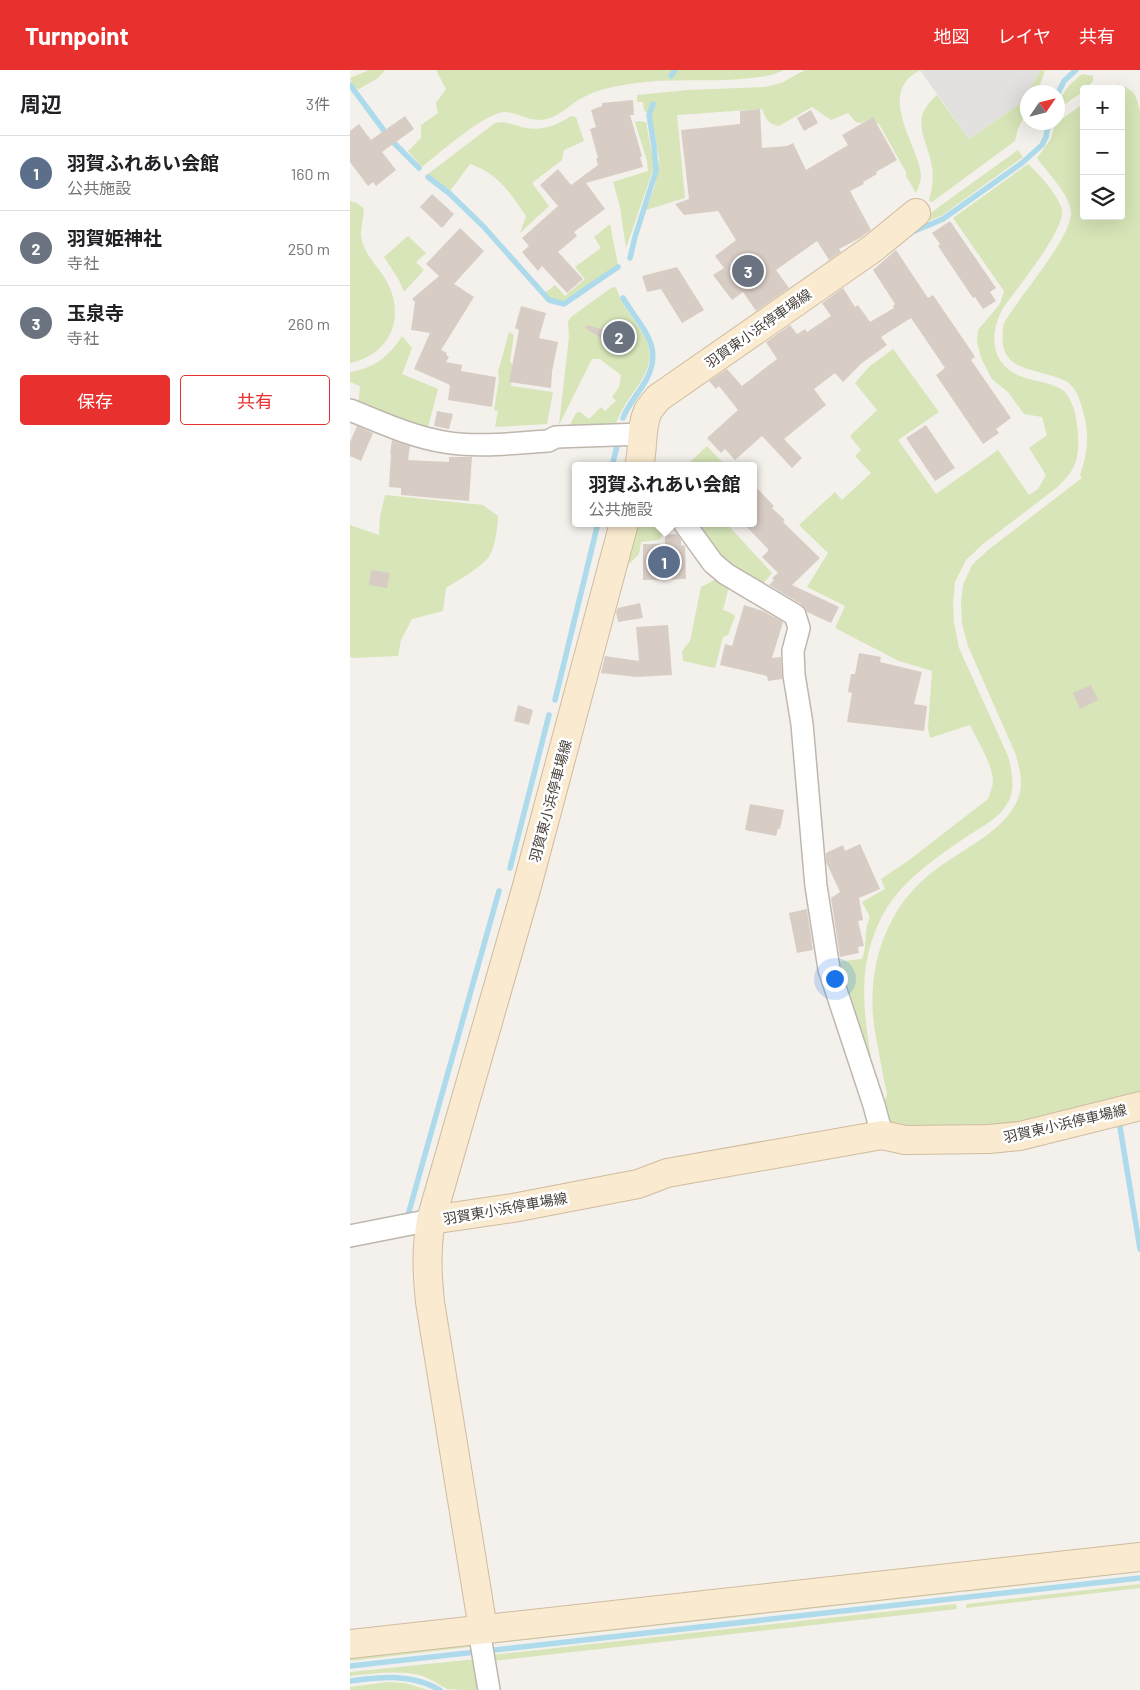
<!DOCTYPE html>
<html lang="ja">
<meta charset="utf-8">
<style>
body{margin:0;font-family:Barlow,"Noto Sans JP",sans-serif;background:#f6f6f6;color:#202124}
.controls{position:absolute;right:15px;top:15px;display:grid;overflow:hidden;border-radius:5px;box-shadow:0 5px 20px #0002}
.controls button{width:45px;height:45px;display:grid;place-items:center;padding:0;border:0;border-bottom:1px solid #e0e0e0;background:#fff;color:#202124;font:25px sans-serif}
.compass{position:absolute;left:670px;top:15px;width:45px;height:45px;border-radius:50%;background:#fff;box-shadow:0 5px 20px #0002;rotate:55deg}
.you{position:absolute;left:484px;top:908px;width:18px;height:18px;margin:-12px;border:4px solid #fff;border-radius:50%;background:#1a73e8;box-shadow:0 0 0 8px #1a73e833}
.badge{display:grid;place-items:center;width:32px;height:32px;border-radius:50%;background:#e8302f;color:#fff;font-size:16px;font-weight:700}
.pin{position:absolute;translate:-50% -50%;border:2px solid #fff;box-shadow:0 1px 5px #0006}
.popup{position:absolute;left:222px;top:392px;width:185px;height:65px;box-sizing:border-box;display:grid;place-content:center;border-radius:5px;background:#fff;filter:drop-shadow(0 1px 4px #0005);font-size:16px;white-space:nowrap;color:#757577}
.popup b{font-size:19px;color:#202124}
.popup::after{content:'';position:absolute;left:50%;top:100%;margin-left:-10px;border:10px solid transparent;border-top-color:#fff}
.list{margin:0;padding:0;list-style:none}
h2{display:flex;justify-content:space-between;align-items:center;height:65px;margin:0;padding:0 20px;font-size:21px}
h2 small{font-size:16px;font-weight:400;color:#757577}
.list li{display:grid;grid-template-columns:32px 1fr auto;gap:15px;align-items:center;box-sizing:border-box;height:75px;padding:0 20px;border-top:1px solid #e0e0e0}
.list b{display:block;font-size:19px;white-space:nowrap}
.list p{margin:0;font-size:16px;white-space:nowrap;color:#757577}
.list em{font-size:16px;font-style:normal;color:#757577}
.actions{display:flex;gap:10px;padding:15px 20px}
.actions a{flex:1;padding:11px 0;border:1px solid #e8302f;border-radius:5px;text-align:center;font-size:18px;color:#e8302f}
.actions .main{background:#e8302f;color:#fff}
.icon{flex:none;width:28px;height:28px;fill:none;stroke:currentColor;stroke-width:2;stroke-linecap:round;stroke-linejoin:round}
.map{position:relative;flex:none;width:790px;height:1620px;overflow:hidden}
header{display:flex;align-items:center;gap:30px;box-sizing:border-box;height:70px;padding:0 25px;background:#e8302f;color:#fff}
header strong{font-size:24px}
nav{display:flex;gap:28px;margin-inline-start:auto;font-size:18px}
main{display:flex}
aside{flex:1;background:#fff}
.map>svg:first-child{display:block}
</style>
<header>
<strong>Turnpoint</strong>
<nav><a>地図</a><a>レイヤ</a><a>共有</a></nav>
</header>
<main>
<aside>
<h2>周辺<small>3件</small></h2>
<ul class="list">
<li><span class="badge" style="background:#5c6f8a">1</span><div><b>羽賀ふれあい会館</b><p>公共施設</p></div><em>160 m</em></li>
<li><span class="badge" style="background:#6b7280">2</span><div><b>羽賀姫神社</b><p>寺社</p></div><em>250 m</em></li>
<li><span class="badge" style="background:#6b7280">3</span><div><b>玉泉寺</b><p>寺社</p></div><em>260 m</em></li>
</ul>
<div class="actions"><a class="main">保存</a><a>共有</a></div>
</aside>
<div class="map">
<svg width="790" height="1620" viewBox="0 0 790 1620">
<rect width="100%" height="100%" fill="#f4f0eb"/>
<g fill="#d7e5b8">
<path d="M 19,0 L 35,0 L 28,8 L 9,19 L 4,18 L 0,8 Z"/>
<path d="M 86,0 L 434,0 C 408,14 339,9 306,11 C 285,13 255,16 236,26 C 223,31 213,44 200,48 C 181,54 173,44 156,42 C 138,40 88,84 72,97 L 58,81 L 71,68 L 71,55 L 88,43 L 86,33 L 96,19 Z"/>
<path d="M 455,0 L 570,0 C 566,3 560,6 557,10 C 536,37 567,75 571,104 C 571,110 569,117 566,123 L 556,106 L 556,102 L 529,54 L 520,49 L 511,53 L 506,52 L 498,43 L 481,50 L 462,37 L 429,56 C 418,54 416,49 412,39 L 327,45 L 335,128 L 296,140 L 305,116 L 309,89 L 302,48 L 294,40 L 293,32 L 287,32 L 287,25 L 338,20 L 415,17 L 431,13 Z"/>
<path d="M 691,0 L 695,1 L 687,22 L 678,22 L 677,41 L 668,59 L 665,71 L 582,132 L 579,131 C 582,119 584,108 582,96 C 576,66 559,49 587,25 L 619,69 L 671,33 Z"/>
<path d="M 732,4 L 743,6 L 743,11 L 736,19 L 734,19 L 734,21 L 708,39 C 709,24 721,13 732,4 Z"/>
<path d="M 769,14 C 785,21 786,24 790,41 L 790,1023 L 670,1060 L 542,1060 L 531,1039 C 533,1035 536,1030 537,1025 C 537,1021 535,1015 534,1010 C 531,994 528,978 525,962 C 518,919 525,875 549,838 C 559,823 571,811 585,800 C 612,779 662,758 670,722 C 673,709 669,698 666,685 L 618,576 L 612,554 L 611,533 L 613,515 L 622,495 L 638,480 L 732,408 L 730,405 C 737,386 739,369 735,349 C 732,337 729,323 720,314 C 714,309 706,307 699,305 C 666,296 647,293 654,253 C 668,228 723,166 721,142 C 720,125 697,102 687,88 L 701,69 L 705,54 L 734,33 L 734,146 L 771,146 L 771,19 L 754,19 Z"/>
<path d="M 221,46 L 226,47 L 234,71 L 214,80 L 212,90 L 182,113 L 199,136 L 170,163 L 176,146 C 160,123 148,103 120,94 L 100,121 L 78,104 L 145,53 C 157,50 164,56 176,58 C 193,61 208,55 221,46 Z"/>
<path d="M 289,51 L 296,52 L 303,89 L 303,100 L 276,178 L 270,137 L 263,112 L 298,101 L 297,91 L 285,52 Z"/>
<path d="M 668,80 L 673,87 L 591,146 L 571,154 L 575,148 L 586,139 Z"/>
<path d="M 678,94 C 689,104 709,126 712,140 C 715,160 666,220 653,238 C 639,263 640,294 670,306 C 683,311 699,312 711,319 C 728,329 731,374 726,391 C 722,403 714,411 705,419 L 633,474 L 616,490 L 605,512 L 603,533 L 604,553 L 609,578 L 658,686 C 662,702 666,720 657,734 C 649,748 632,757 619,765 C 580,792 542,816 525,862 C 505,912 517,964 526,1016 L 484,892 L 512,889 C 518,875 513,861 520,847 L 512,832 L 535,819 L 531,809 L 558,791 L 638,729 C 640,723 643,717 643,710 C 641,691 628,672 620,655 L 580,668 L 578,658 L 582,601 L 549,591 L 485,558 L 495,536 L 457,517 L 478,483 L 449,455 L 485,422 L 492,430 L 521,403 L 505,386 L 511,380 L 500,366 L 527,340 L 505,313 L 519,297 L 543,279 L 589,342 L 548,370 L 586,424 L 648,380 L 679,425 L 688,419 L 696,405 L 679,378 L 697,365 L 692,347 L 674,344 L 658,322 L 642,309 L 631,288 L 627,272 L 628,260 L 650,234 L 654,221 L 603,148 Z"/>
<path d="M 0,131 L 7,133 L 14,139 C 13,153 8,163 14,177 C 20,191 33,202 39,216 C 55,251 38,285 0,293 Z"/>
<path d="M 260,154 L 268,195 L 214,232 L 200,229 L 195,223 L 205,215 L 215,226 L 235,209 L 225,197 L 251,178 L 244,167 Z"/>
<path d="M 58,166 L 76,183 L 66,192 L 74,200 L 54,222 L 49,210 L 34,187 Z"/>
<path d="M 266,217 C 271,236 284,248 293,264 C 312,294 286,315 272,340 C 269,345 267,352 264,357 L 218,359 L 226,343 L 230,342 L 239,349 L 251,337 L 255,341 L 266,331 L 262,327 L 269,317 L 271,305 L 250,289 L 242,289 L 209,355 L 219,267 L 218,252 L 221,247 L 261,218 Z"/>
<path d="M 159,262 L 164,265 L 160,291 L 163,296 L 161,316 L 203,322 L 197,354 L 145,357 L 148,341 L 144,340 L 149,310 L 148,302 Z"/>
<path d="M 52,266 L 62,278 L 52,304 L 88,319 L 77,361 L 8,337 L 10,316 L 0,312 L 0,302 C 24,298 39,287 52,266 Z"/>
<path d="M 357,376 L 376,396 L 336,396 Z"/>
<path d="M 35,425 L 133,435 L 148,446 C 147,460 146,473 140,485 C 134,496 107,511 96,518 L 93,541 L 62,549 L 51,570 L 48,586 L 4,588 L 0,587 L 0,455 L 29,465 L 30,447 Z"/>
<path d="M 288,453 L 316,453 L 316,459 L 309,470 L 291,472 L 289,484 L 280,493 L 277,493 Z"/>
<path d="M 342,453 L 376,453 L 422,503 L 410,517 L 380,499 Z"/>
<path d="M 368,508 L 379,516 L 373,540 L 381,543 L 385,546 L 378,565 L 373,567 L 365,598 L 333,591 L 332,581 L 340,571 L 351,517 Z"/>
<path d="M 790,1499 L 790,1502 L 614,1522 L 617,1519 Z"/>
<path d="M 790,1514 L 790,1518 L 616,1538 L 616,1537 L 617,1534 Z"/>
<path d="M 604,1521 L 604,1523 L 140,1574 L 140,1571 Z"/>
<path d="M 606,1534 L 607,1539 L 142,1591 L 142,1585 Z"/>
<path d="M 116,1573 L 120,1577 L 0,1591 L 0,1586 Z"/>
<path d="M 126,1589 L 132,1620 C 122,1620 106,1620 97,1619 C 88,1614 80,1608 69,1605 C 46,1600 23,1604 0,1606 L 0,1602 Z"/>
<path d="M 38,1612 L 55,1613 L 78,1620 L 0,1620 L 0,1617 Z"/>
</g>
<path fill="#e3e1df" d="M 570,0 L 691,0 L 671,33 L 619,69 Z"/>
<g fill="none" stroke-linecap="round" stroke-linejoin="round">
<g stroke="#aedbeb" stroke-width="5.5">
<path d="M 321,6 L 325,0"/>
<path d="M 0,15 L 41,70 L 69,98"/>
<path d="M 708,23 L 714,11 L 726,0"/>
<path d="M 78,107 L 100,124 L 133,156 L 199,230 L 214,234 L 268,197"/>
<path d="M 560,163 L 593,149 L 672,93 L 692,75 L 696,67 L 698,52"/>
<path d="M 280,188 L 285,167 L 306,101 L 304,76 L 299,45 L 303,34"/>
<path d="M 273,348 C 278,335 288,324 295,312 C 316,276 290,257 273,228"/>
<path d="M 262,396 L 267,376"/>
<path d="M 205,630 L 248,453"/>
<path d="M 160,798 L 199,645"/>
<path d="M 769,1051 L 790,1179"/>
<path d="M 54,1146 L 58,1145 L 149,821"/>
<path d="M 0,1596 L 790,1508"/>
<path d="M 0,1611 C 32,1607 61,1603 90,1620"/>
</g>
</g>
<g fill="#d8cdc5">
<path d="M 283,30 L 284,45 L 280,45 L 292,86 L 290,87 L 293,97 L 236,113 L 255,139 L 224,162 L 227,166 L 208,182 L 233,209 L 217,223 L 192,196 L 188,201 L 172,182 L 179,176 L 172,168 L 208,136 L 190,115 L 208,99 L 221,115 L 248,95 L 246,89 L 248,88 L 240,59 L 246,57 L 241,40 L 252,36 L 252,33 Z"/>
<path d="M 410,39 L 412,78 L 437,76 L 443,73 L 456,100 L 498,75 L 492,65 L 523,47 L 547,90 L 526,102 L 527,104 L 513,112 L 514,114 L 500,121 L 521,160 L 510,168 L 489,179 L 491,182 L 479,190 L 467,171 L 426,200 L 439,218 L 406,241 L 393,222 L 382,230 L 363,205 L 374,198 L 365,186 L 386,170 L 368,141 L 334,145 L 325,134 L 339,129 L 331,60 L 390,54 L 390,41 Z"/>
<path d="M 461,40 L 468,53 L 454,61 L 447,48 Z"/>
<path d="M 55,46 L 64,59 L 32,82 L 46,100 L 26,116 L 23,112 L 18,116 L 0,92 L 0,61 L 9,54 L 21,70 Z"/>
<path d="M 82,124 L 104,144 L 92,158 L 70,137 Z"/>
<path d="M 600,151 L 646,218 L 640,222 L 646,231 L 633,239 L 625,227 L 623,228 L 588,176 L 590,174 L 582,163 Z"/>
<path d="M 110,158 L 134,181 L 104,214 L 124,227 L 91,280 L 97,283 L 96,285 L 99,287 L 96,292 L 112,295 L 111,301 L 146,307 L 142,337 L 98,330 L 100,315 L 64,299 L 80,263 L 61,260 L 65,232 L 62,229 L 89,206 L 76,194 Z"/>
<path d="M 546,180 L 578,228 L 583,225 L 622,282 L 625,287 L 621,290 L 661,348 L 646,359 L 649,363 L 633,374 L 586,305 L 595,298 L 561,248 L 531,267 L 537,275 L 512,293 L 493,312 L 485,303 L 464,319 L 476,335 L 434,369 L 452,388 L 442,398 L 412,366 L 385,390 L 375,379 L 371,383 L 357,368 L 388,340 L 369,316 L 366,319 L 359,311 L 377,299 L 392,316 L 427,289 L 416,272 L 440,255 L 447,264 L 455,259 L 457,262 L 481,246 L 472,233 L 493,218 L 505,237 L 508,235 L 520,252 L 544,238 L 543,236 L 545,234 L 523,200 Z"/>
<path d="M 327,197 L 354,240 L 332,253 L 311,219 L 297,222 L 292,206 Z"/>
<path d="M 171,236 L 196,243 L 189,268 L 208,272 L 202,302 L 201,318 L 159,312 L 169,260 L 165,258 Z"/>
<path d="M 267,253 L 283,263 L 271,281 L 235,258 L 237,255 L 261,262 Z"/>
<path d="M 87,341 L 103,344 L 99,359 L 84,356 Z"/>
<path d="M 576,355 L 605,398 L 585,411 L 556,368 Z"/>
<path d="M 7,356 L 23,363 L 11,391 L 0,386 L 0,372 Z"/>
<path d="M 42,370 L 60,376 L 58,390 L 99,392 L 99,387 L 122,387 L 119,431 L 51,425 L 51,418 L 39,417 L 41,384 L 40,384 Z"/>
<path d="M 403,414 L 424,436 L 422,438 L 435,450 L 433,452 L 470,488 L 442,515 L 489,537 L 481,553 L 457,542 L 451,534 L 419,515 L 424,510 L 422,508 L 428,503 L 412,487 L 418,481 L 418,479 L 393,453 L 403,453 Z"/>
<path d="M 327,464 L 331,470 L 331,475 L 335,476 L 336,509 L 293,510 L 293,474 L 315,474 L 315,465 Z"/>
<path d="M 21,500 L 40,503 L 37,518 L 19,515 Z"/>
<path d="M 290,533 L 293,548 L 268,552 L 266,542 L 268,538 Z"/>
<path d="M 394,535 L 413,541 L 433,552 L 422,588 L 431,587 L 432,609 L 418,611 L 417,606 L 370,595 L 375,574 L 382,576 Z"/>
<path d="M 318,555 L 322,605 L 286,607 L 251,603 L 255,586 L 289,591 L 286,557 Z"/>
<path d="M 509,583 L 531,587 L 530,592 L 572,602 L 564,634 L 577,636 L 574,661 L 497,652 L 502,623 L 498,622 L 501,604 L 505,604 Z"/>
<path d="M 741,615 L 748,630 L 730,639 L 723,623 Z"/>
<path d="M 168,635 L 183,640 L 179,655 L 164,651 Z"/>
<path d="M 400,734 L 434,740 L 430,759 L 428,759 L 426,766 L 395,760 Z"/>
<path d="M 510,774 L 530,819 L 509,828 L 513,850 L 508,851 L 514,876 L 508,877 L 509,883 L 490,887 L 481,828 L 490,822 L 476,792 L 476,783 L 493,775 L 495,781 Z"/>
<path d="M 457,839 L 463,880 L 447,883 L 439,843 Z"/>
</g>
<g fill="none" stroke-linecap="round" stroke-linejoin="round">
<defs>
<g id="street">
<path d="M 0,340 C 30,352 62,367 94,372 C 128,378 164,373 198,371 L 206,367 L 293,364"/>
<path d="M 334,453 L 363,493 L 376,504 L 445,545 L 449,558 L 443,581 L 444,605 L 452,654 L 466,816 L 479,899 L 524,1035 L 532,1065"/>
<path d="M 0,1166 L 81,1150"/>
<path d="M 133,1559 L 131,1572 L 139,1620"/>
</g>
<g id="secondary">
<path d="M 289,396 C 294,378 290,358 298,341 C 301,336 305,332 308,328 L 522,179 L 566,143"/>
<path d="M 81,1150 L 163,1138 L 288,1114 L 317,1103 L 532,1065 L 555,1070 L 639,1069 L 670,1066 L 790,1036"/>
<path d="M 133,1559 L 80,1232 C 77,1202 76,1181 81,1150 L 177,816 L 274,453"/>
<path d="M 0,1574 L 790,1487"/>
</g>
</defs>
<use href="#street" stroke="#bfb7ae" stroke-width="24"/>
<use href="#secondary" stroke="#d0bc9f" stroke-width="30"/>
<use href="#street" stroke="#fff" stroke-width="21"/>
<use href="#secondary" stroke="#faeacf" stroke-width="28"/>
</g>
<g text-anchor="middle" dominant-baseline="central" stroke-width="5" stroke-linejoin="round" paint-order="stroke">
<g font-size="14" fill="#48403a" stroke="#fff">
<text transform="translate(408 258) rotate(-35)">羽賀東小浜停車場線</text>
<text transform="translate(200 731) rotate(-75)">羽賀東小浜停車場線</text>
<text transform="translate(715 1053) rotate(-13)">羽賀東小浜停車場線</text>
<text transform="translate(155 1138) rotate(-10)">羽賀東小浜停車場線</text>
</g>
</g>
</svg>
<div class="controls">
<button>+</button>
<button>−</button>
<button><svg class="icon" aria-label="layers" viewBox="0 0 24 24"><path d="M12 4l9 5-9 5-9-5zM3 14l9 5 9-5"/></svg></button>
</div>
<svg class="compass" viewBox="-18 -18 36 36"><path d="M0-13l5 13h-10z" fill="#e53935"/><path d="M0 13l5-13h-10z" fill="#757577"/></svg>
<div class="you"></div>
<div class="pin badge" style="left:314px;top:492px;background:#5c6f8a">1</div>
<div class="popup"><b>羽賀ふれあい会館</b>公共施設</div>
<div class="pin badge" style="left:269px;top:267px;background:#6b7280">2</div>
<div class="pin badge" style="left:398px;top:201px;background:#6b7280">3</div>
</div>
</main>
